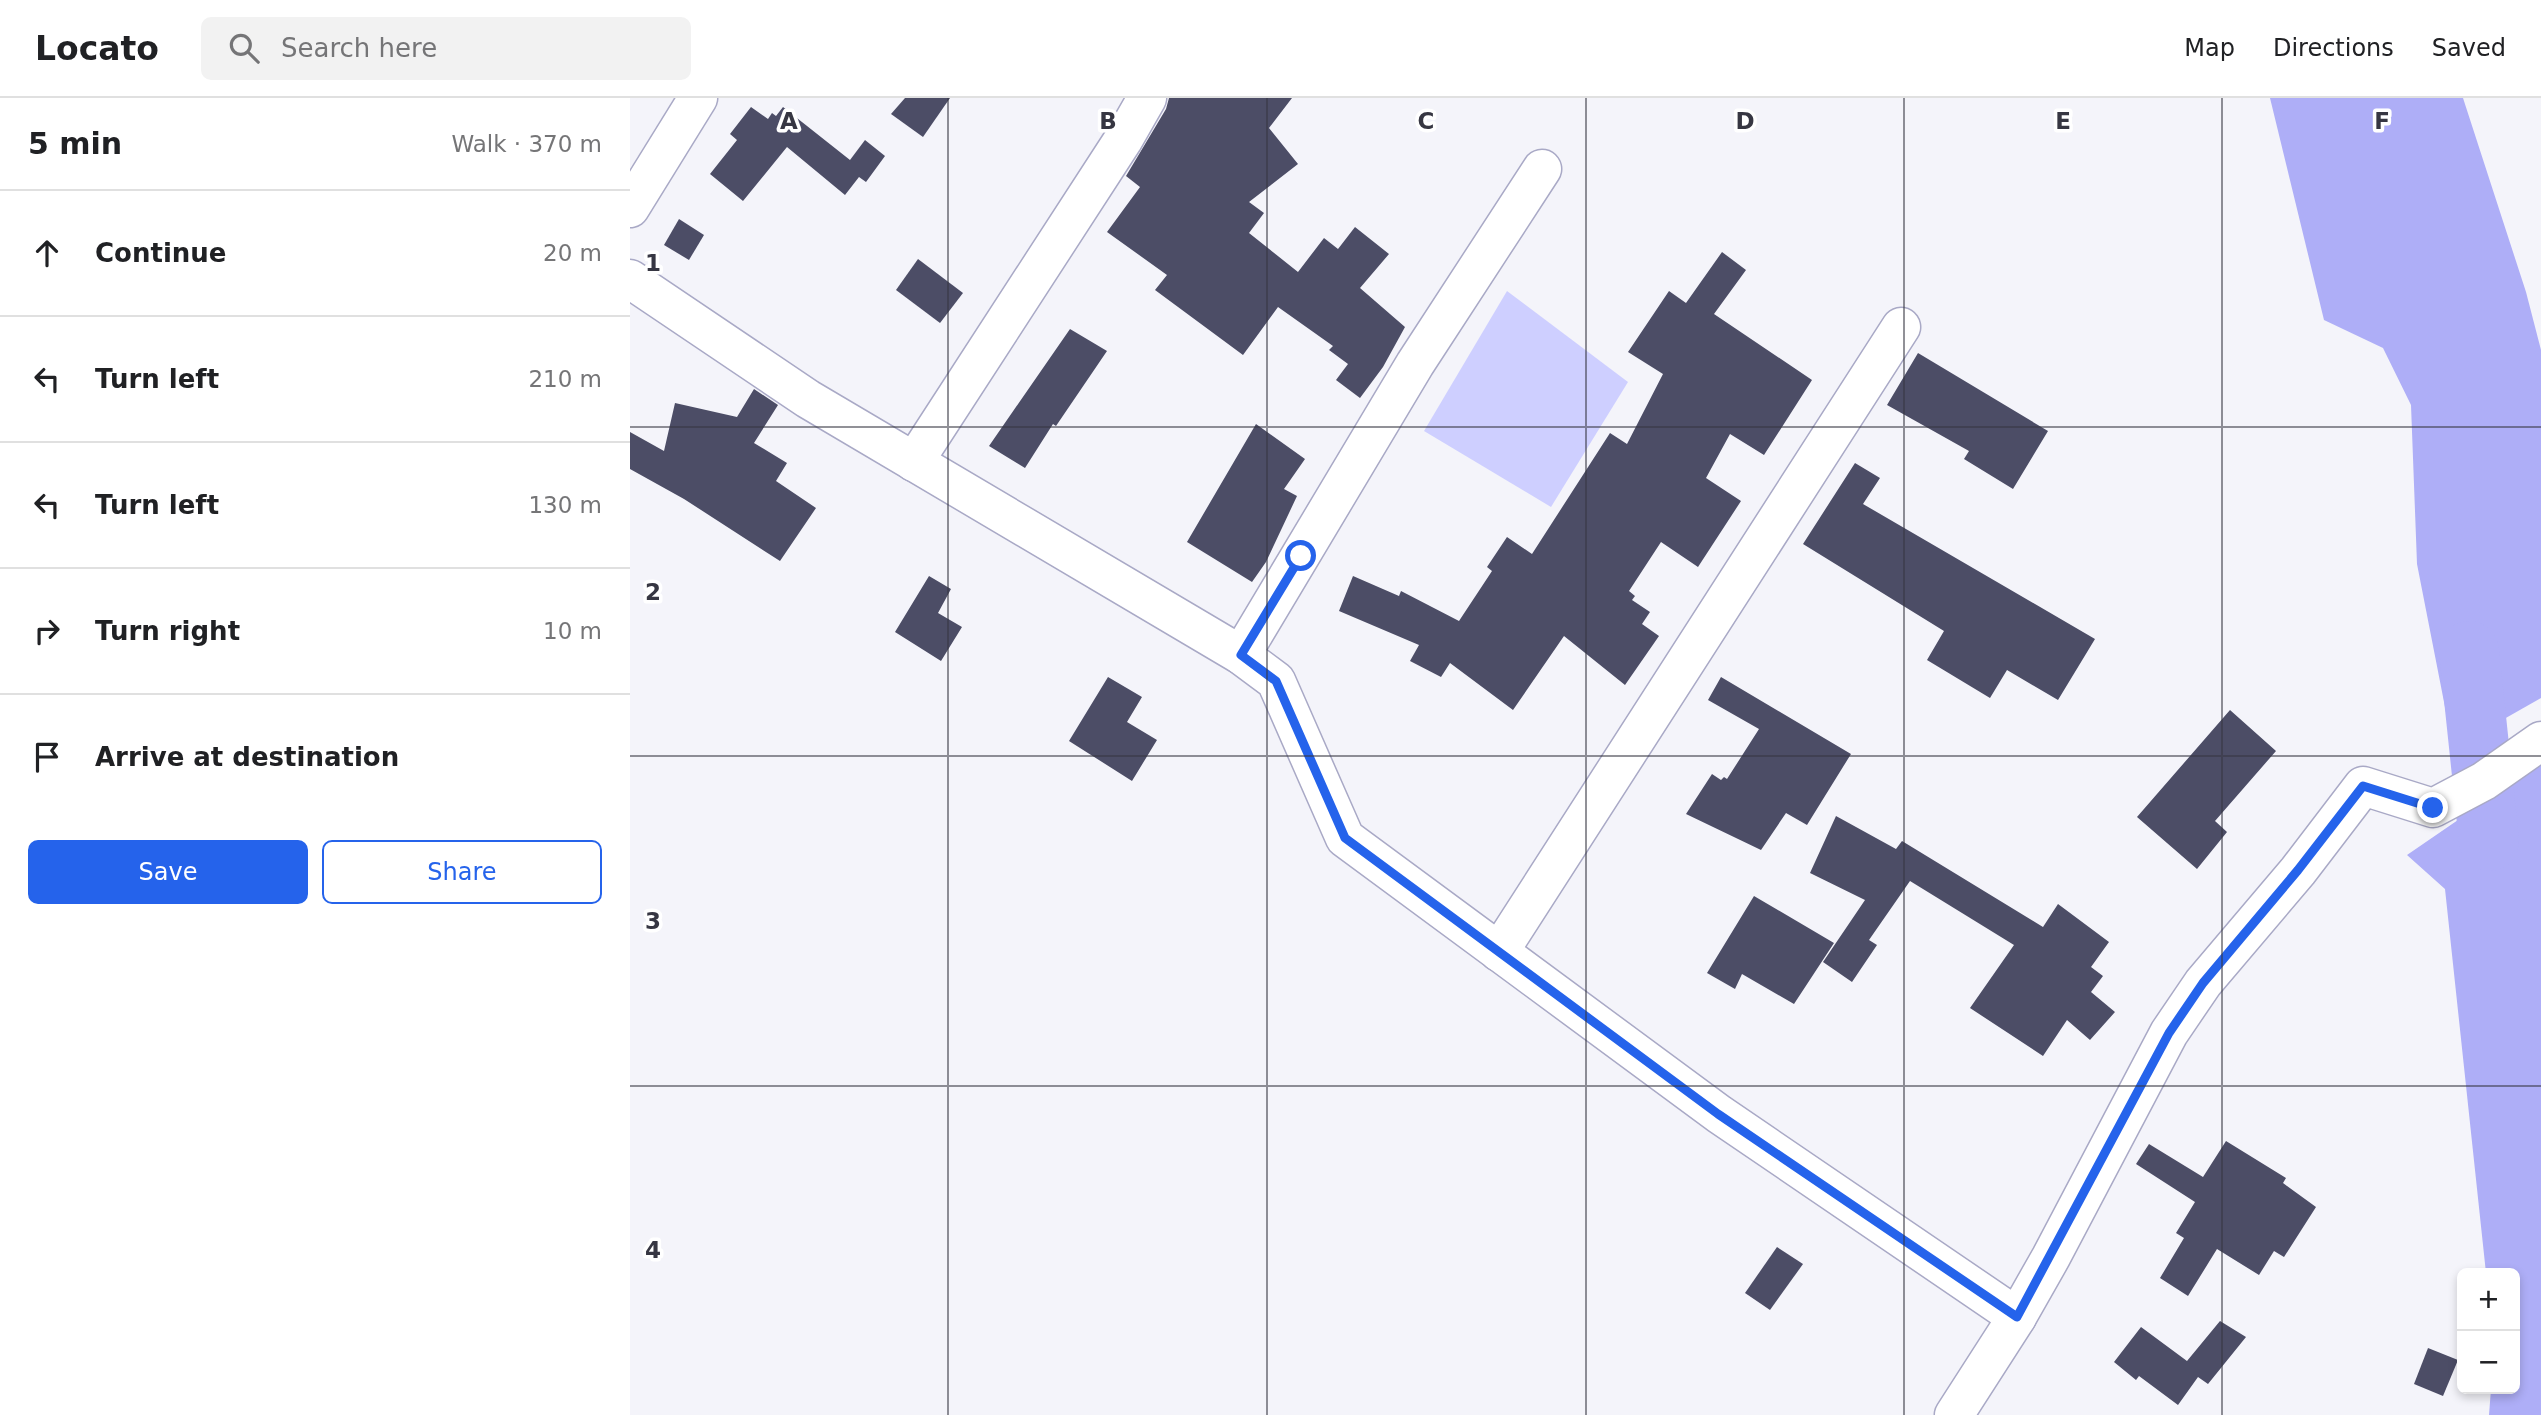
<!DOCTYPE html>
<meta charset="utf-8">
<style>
body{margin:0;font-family:"DejaVu Sans",sans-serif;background:#f2f2f2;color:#202124}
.controls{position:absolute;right:21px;bottom:21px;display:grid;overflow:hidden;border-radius:10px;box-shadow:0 4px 10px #0003}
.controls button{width:63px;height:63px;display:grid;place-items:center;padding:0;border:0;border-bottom:2px solid #e0e0e0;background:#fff;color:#202124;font:35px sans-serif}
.stop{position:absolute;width:21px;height:21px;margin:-16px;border:5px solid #2563eb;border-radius:50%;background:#fff}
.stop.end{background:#2563eb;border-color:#fff;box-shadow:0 2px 7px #0008}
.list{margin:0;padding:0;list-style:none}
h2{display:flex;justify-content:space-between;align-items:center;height:91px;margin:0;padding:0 28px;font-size:30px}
h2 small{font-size:23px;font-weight:400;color:#757577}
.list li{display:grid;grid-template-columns:46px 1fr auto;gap:21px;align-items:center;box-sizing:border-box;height:126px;padding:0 28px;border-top:2px solid #e0e0e0}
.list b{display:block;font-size:26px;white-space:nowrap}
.list em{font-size:23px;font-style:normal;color:#757577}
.actions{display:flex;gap:14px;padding:21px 28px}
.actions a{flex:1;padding:16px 0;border:2px solid #2563eb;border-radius:10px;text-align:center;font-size:24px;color:#2563eb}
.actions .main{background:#2563eb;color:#fff}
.icon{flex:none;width:38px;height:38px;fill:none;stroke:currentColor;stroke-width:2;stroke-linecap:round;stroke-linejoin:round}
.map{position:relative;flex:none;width:1911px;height:1317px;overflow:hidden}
header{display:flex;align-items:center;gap:42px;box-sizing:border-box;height:98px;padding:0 35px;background:#fff;border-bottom:2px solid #e0e0e0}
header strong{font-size:33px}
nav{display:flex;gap:38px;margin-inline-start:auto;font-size:24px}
.search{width:490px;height:63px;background:#f2f2f2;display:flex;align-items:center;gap:18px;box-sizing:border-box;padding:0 24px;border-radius:10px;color:#757577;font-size:26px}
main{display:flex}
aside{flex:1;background:#fff}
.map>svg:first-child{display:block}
</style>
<header>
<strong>Locato</strong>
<div class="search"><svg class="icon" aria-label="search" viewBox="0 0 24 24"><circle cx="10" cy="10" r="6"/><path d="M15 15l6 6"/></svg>Search here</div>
<nav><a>Map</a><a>Directions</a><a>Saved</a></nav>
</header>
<main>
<aside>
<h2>5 min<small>Walk · 370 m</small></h2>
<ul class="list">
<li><svg class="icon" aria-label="ahead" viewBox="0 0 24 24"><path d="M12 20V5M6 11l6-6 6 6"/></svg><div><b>Continue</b></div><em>20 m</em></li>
<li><svg class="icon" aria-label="left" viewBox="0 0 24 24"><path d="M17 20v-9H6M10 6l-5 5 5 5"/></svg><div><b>Turn left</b></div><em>210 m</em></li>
<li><svg class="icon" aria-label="left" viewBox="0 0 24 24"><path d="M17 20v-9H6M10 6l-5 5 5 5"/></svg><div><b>Turn left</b></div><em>130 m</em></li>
<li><svg class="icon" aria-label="right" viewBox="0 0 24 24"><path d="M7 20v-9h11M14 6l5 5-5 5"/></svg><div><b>Turn right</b></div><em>10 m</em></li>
<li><svg class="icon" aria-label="arrive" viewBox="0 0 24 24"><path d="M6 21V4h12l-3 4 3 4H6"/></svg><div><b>Arrive at destination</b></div></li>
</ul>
<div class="actions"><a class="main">Save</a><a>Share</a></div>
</aside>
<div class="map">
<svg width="1911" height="1317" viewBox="0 0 1911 1317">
<rect width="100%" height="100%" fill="#f4f4fa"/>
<path fill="#cecfff" d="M 877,193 L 998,284 L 921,409 L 794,333 Z"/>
<g fill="#aeaef7">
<path d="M 1640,0 L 1833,0 L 1896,194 L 1911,252 L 1911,600 L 1823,650 L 1787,466 L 1781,307 L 1753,250 L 1694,222 Z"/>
<path d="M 1911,665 L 1911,1317 L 1859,1317 L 1861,1291 L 1885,1291 L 1885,1175 L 1856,1175 L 1815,791 L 1777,757 Z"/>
</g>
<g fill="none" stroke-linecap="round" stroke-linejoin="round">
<path stroke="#aeaef7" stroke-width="60" d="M 1839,553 L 1859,743"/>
</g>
<g fill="#4c4d66">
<path d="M 275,0 L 320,0 L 293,39 L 261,16 Z"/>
<path d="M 539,0 L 662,0 L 639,30 L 668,66 L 619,104 L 634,115 L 619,135 L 668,174 L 694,140 L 708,151 L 725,129 L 759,156 L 730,190 L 775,229 L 753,269 L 730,300 L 706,282 L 718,266 L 699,252 L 703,248 L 648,209 L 613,257 L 525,192 L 537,177 L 477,134 L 510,89 L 496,78 L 536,11 Z"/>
<path d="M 121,9 L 138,21 L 142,15 L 146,18 L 153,9 L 220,62 L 235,42 L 255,58 L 236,84 L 229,79 L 215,97 L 157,49 L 113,103 L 80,76 L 107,42 L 100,36 Z"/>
<path d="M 49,121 L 74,137 L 59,162 L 34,147 Z"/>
<path d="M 1092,154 L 1116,172 L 1084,216 L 1182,282 L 1134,357 L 1100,336 L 1076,380 L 1111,403 L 1068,469 L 1031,444 L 999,493 L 1005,498 L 1002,502 L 1020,514 L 1012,526 L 1029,538 L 995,587 L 934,538 L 883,612 L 820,565 L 811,579 L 780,563 L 789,547 L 709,513 L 723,478 L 769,498 L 771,493 L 829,523 L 862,473 L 857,469 L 877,439 L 902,456 L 980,335 L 997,346 L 1033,276 L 998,254 L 1039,193 L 1056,205 Z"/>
<path d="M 288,161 L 333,195 L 310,225 L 266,192 Z"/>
<path d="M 440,231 L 477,253 L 426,328 L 423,326 L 395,370 L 359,348 Z"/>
<path d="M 1288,255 L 1418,333 L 1383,391 L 1334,361 L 1339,353 L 1257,307 Z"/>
<path d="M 124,291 L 148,307 L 124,345 L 157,365 L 146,383 L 186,410 L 150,463 L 54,401 L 0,371 L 0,334 L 34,353 L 45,305 L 107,319 Z"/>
<path d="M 626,326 L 675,361 L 654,391 L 667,398 L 636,464 L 622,484 L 557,444 Z"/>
<path d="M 1225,365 L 1250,380 L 1233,406 L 1465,541 L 1428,602 L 1377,572 L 1360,600 L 1297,562 L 1314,533 L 1173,446 Z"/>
<path d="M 299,478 L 321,491 L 308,515 L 332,529 L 311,563 L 265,534 Z"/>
<path d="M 478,579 L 512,599 L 497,624 L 527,642 L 502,683 L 439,643 Z"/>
<path d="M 1091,579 L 1221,656 L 1177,727 L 1156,715 L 1131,752 L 1056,716 L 1082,676 L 1091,682 L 1094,679 L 1097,681 L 1129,631 L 1078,602 Z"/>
<path d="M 1600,612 L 1646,653 L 1585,723 L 1597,734 L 1567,771 L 1507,719 Z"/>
<path d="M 1206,718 L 1266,751 L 1272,743 L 1413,829 L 1428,806 L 1479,844 L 1461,869 L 1473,878 L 1461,894 L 1485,914 L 1460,942 L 1437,922 L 1413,958 L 1340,910 L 1384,847 L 1280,783 L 1239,842 L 1247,847 L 1222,884 L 1193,864 L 1235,802 L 1180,775 Z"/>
<path d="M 1124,798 L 1204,845 L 1164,906 L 1112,876 L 1105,891 L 1077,875 Z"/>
<path d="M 1596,1043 L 1656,1080 L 1653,1085 L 1686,1109 L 1654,1159 L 1644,1153 L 1629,1177 L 1587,1151 L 1558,1198 L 1530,1180 L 1554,1140 L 1546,1135 L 1565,1104 L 1506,1066 L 1519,1046 L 1573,1079 Z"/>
<path d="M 1147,1149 L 1173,1166 L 1140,1212 L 1115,1195 Z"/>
<path d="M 1590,1223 L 1616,1239 L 1578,1286 L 1568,1279 L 1548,1307 L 1509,1278 L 1506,1282 L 1484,1264 L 1511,1229 L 1557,1263 Z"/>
<path d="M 1798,1250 L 1828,1262 L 1813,1298 L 1784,1286 Z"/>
</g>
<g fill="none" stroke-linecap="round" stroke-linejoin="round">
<defs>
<g id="minor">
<path d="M 0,110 L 68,0"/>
<path d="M 0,181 L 178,301 L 611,557 L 646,583 L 715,740 L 1089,1016 L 1387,1219"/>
<path d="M 284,364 L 493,42 L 517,0"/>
<path d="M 611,557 L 785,266 L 912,71"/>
<path d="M 869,854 L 1271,229"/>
<path d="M 1324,1317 L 1387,1219 L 1421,1159 L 1539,935 L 1573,885 L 1668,773 L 1733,688 L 1803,710 L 1854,683 L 1911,643"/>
</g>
</defs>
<use href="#minor" stroke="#a9a9c6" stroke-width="41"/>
<use href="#minor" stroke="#fff" stroke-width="38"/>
</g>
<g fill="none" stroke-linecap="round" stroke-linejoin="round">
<path stroke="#2563eb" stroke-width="9" d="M 671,458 L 611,557 L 646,583 L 715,740 L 1088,1016 L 1387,1219 L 1539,935 L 1573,885 L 1668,772 L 1733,688 L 1803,710"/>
</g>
<path fill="none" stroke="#363642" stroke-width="2" stroke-opacity="0.55" d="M 318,0 L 318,1317M 637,0 L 637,1317M 956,0 L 956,1317M 1274,0 L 1274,1317M 1592,0 L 1592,1317M 0,329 L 1911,329M 0,658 L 1911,658M 0,988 L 1911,988"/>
<g font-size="23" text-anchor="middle" font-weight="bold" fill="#363642" stroke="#fff" stroke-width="7" stroke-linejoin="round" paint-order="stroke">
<text x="159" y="31">A</text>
<text x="478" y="31">B</text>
<text x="796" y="31">C</text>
<text x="1115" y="31">D</text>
<text x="1433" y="31">E</text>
<text x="1752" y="31">F</text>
<text x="23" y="173">1</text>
<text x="23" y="502">2</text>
<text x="23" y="831">3</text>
<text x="23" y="1160">4</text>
</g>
</svg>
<div class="controls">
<button>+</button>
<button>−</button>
</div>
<div class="stop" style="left:671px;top:458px"></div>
<div class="stop end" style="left:1803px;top:710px"></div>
</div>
</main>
